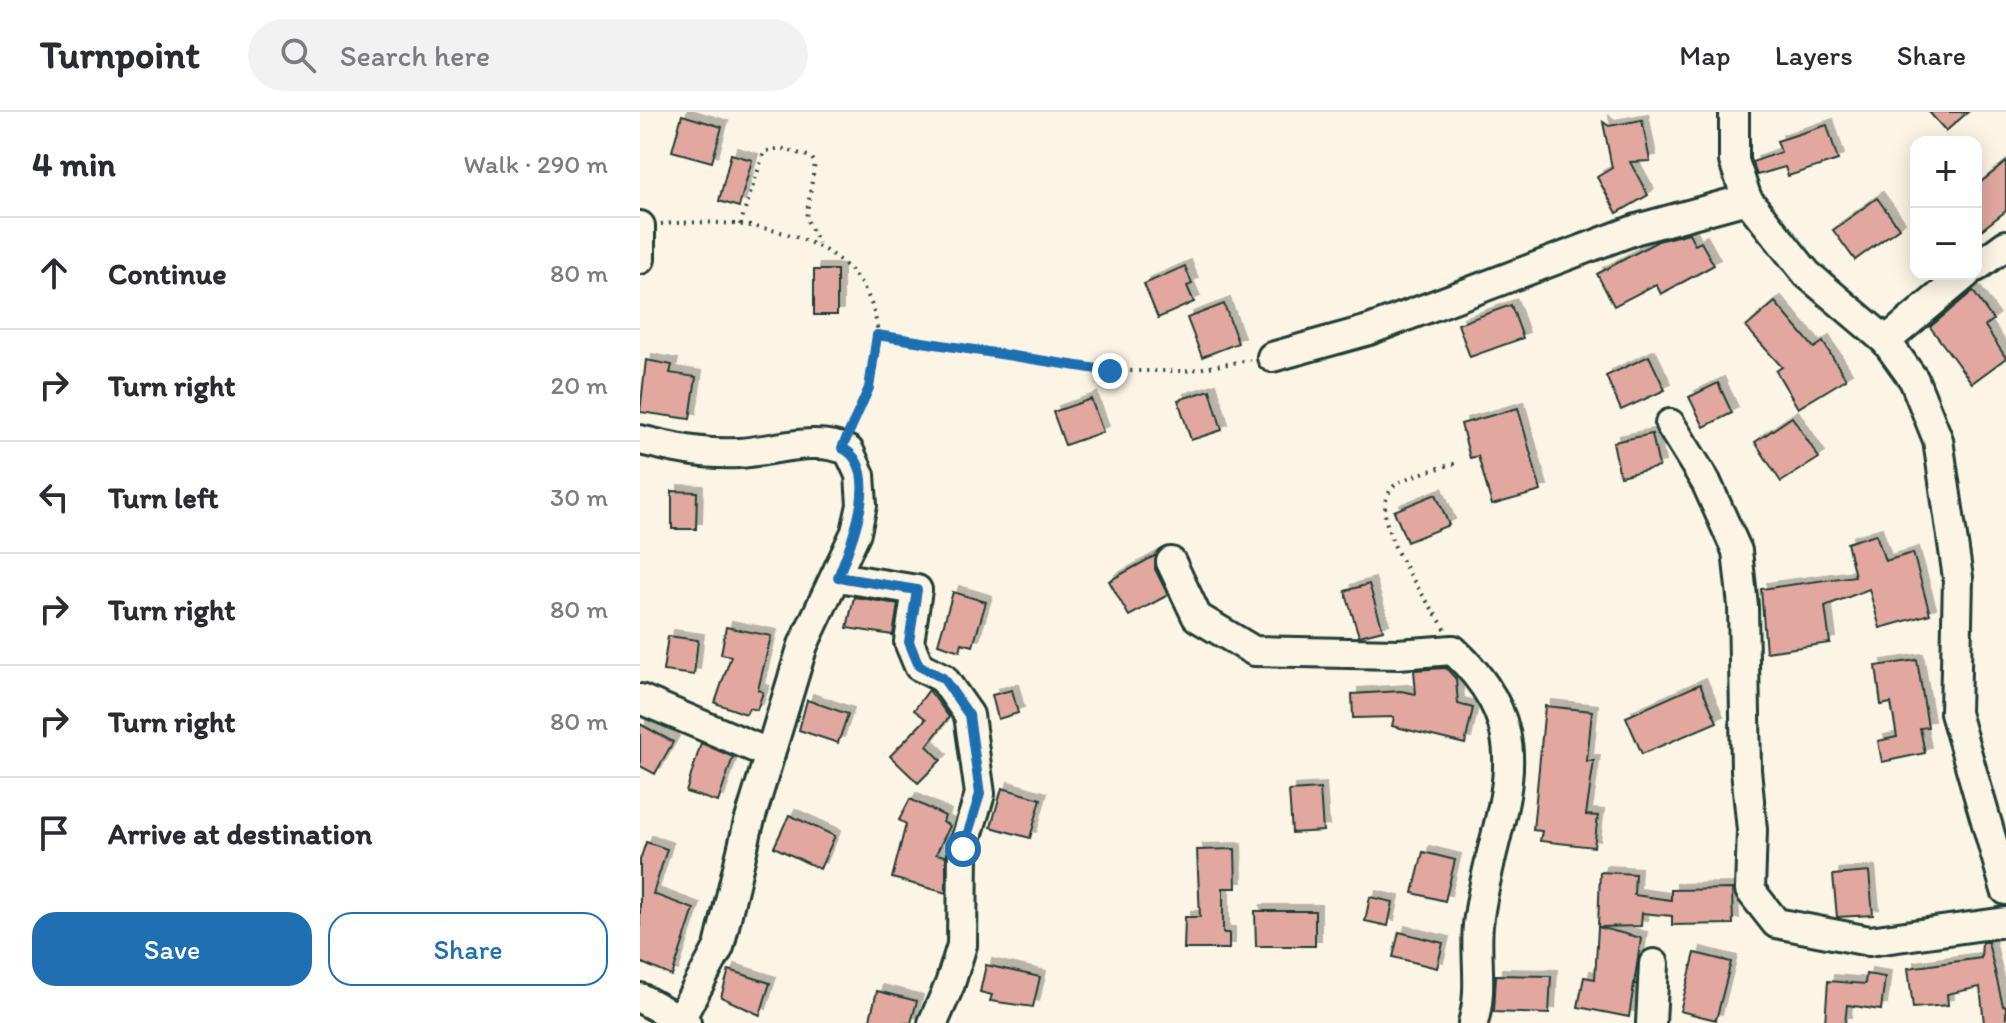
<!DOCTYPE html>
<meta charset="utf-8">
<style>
body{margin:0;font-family:Itim,sans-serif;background:#f2f2f3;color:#2b2b33}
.controls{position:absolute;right:24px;top:24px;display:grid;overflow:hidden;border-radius:16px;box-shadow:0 4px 20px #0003}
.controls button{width:72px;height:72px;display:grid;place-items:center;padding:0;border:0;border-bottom:2px solid #e1e1e2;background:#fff;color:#2b2b33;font:40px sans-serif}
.stop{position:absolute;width:24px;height:24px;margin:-18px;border:6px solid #1f6fb2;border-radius:50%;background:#fff}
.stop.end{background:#1f6fb2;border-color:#fff;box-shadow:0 2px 8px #0008}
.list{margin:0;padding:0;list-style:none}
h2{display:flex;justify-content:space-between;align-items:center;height:104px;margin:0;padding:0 32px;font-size:34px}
h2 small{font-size:26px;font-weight:400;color:#7c7c81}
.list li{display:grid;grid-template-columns:52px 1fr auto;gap:24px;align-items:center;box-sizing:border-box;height:112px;padding:0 32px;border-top:2px solid #e1e1e2}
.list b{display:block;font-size:30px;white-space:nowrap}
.list em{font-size:26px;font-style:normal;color:#7c7c81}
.actions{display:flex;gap:16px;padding:24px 32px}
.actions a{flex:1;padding:18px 0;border:2px solid #1f6fb2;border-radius:24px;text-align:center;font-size:28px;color:#1f6fb2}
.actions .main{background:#1f6fb2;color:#fff}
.icon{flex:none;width:44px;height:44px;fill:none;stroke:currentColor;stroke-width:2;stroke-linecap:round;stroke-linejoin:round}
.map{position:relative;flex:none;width:1366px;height:911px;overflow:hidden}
header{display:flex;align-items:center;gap:48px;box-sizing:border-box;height:112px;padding:0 40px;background:#fff;border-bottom:2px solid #e1e1e2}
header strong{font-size:38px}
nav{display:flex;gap:44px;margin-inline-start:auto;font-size:28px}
.search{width:560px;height:72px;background:#f2f2f3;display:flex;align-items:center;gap:20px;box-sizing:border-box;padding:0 28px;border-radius:44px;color:#7c7c81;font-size:30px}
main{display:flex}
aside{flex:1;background:#fff}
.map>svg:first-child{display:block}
</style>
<header>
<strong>Turnpoint</strong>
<div class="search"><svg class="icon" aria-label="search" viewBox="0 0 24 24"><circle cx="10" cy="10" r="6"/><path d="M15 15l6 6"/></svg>Search here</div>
<nav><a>Map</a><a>Layers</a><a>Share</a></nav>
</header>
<main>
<aside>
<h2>4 min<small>Walk · 290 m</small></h2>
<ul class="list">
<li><svg class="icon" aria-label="ahead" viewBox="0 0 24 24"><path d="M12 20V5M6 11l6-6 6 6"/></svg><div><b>Continue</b></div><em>80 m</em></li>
<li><svg class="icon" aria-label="right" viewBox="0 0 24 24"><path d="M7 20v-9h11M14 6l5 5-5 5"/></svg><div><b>Turn right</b></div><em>20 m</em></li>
<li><svg class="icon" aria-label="left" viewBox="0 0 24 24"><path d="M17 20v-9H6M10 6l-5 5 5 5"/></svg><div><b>Turn left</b></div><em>30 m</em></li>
<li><svg class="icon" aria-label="right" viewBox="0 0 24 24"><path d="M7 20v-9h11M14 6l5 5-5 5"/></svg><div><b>Turn right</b></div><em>80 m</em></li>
<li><svg class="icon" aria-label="right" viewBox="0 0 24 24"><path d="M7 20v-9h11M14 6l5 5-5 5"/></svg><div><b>Turn right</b></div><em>80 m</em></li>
<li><svg class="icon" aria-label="arrive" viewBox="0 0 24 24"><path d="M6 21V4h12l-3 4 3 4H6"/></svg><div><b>Arrive at destination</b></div></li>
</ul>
<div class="actions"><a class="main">Save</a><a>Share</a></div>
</aside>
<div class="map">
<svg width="1366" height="911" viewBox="0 0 1366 911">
<defs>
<filter id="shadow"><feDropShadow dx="6" dy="-6" stdDeviation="0" flood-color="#0004"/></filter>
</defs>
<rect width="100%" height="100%" fill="#fcf5e5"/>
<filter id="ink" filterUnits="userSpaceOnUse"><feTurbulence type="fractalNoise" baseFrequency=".0125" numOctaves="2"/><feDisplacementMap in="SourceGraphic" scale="16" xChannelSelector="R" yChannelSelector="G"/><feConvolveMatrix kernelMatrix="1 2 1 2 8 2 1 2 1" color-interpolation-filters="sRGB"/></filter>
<g filter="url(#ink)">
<g fill="#e2a8a0" stroke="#1f3d34" stroke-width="2" filter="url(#shadow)">
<path d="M 1289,0 L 1328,0 L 1306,19 Z"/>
<path d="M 42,3 L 82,15 L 72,50 L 32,39 Z"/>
<path d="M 1002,8 L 1010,49 L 990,50 L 1008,83 L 977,101 L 957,65 L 972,56 L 963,10 L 969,14 Z"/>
<path d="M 1187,13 L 1198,48 L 1148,64 L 1145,55 L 1117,63 L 1112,50 L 1141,40 L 1137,29 Z"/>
<path d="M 91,42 L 112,48 L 99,95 L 79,89 Z"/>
<path d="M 1366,50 L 1366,99 L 1336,122 L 1336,74 Z"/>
<path d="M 1237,86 L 1259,116 L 1215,148 L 1193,118 Z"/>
<path d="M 1049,121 L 1055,133 L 1061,130 L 1074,153 L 1021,182 L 1016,172 L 974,194 L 957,162 L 1018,129 Z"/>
<path d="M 545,154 L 552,172 L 547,174 L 554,190 L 518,206 L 504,172 Z"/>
<rect x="174" y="158" width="23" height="45"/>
<path d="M 1333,179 L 1353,208 L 1345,214 L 1366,246 L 1332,271 L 1290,215 Z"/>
<path d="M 1135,190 L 1174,236 L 1183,230 L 1206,267 L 1158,296 L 1136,259 L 1142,255 L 1106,215 Z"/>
<path d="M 584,192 L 598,231 L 562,245 L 547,206 Z"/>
<path d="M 871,193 L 883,226 L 830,245 L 818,212 Z"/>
<path d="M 1009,244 L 1025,278 L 981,298 L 966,264 Z"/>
<path d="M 6,248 L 32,253 L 30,261 L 56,265 L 50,307 L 0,300 Z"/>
<path d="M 1078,271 L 1092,301 L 1064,315 L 1049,285 Z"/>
<path d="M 570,278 L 582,318 L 551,328 L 538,288 Z"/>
<path d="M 451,287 L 463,320 L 425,333 L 413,300 Z"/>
<path d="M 878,296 L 901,379 L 852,393 L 838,344 L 830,346 L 821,312 Z"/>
<path d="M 1152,305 L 1179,346 L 1141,370 L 1115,330 Z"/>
<path d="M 1012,322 L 1019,355 L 980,364 L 973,330 Z"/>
<path d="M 32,379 L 57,380 L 56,417 L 32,417 Z"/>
<path d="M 796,382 L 809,413 L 767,430 L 754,399 Z"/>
<path d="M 1236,422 L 1245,449 L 1273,441 L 1290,502 L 1240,516 L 1229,477 L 1185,494 L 1190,531 L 1126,540 L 1121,477 L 1215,464 L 1207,431 Z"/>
<path d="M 516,443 L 515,457 L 528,483 L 489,504 L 469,469 Z"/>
<path d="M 729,472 L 743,518 L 719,524 L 705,479 Z"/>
<path d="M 313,480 L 346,490 L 333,534 L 322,531 L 320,539 L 298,532 Z"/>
<path d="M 214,485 L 258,492 L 253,523 L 207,516 Z"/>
<path d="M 86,515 L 131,524 L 118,578 L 123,580 L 117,598 L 109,596 L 106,602 L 75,591 L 91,544 L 81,542 Z"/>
<path d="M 28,524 L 58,528 L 54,563 L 23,559 Z"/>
<path d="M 1277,548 L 1288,615 L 1280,616 L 1285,641 L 1242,650 L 1238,629 L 1257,625 L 1251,591 L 1241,593 L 1236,554 Z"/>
<path d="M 806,556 L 816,567 L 818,592 L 833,596 L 825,632 L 752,614 L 754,605 L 713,606 L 712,582 L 761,579 L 776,582 L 774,558 Z"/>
<path d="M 1060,572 L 1077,610 L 1002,642 L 986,605 Z"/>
<path d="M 289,578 L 309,605 L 287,634 L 301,648 L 278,671 L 250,644 L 286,607 L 274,598 Z"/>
<path d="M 372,578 L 378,601 L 358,607 L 352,583 Z"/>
<path d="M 167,588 L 208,602 L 198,631 L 159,618 Z"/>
<path d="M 905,594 L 952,599 L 947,649 L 954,649 L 946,703 L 958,704 L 954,735 L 900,729 L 902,719 L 893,718 Z"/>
<path d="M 0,612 L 33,630 L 15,662 L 0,654 Z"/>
<path d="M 61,631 L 93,645 L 78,690 L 46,680 Z"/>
<path d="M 362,676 L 401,687 L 390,726 L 351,715 Z"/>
<path d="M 680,677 L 683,719 L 652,721 L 649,679 Z"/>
<path d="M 270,687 L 305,704 L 303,710 L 310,714 L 296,742 L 306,744 L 306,781 L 252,766 L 266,712 L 259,708 Z"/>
<path d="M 149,703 L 195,724 L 180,757 L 134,735 Z"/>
<path d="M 6,730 L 27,737 L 13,782 L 54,797 L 32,864 L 0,850 L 0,748 Z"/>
<path d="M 595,737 L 596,776 L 583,776 L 583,821 L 589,821 L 589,837 L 544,837 L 545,805 L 560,805 L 557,738 Z"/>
<path d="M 783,740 L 815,748 L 805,789 L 773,781 Z"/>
<path d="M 960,760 L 995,762 L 994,783 L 1031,788 L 1031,778 L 1092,777 L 1093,812 L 1032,813 L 1032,804 L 1002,801 L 1001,814 L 958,815 Z"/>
<path d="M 1229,760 L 1233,803 L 1197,805 L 1193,763 Z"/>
<path d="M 730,785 L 753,790 L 748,814 L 725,809 Z"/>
<path d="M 615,799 L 675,799 L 675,834 L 616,834 Z"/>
<path d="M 958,815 L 1001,826 L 989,905 L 938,895 L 944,865 L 955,867 Z"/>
<path d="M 759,820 L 803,831 L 797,856 L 753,845 Z"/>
<path d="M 1342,830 L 1348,830 L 1363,894 L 1366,894 L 1366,911 L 1344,911 L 1340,875 L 1307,882 L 1308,893 L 1273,896 L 1268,856 L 1341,846 Z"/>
<path d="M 1055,841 L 1091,850 L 1076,908 L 1040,899 Z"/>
<path d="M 346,853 L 400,865 L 393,895 L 350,889 L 352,883 L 340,880 Z"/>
<path d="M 89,858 L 130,871 L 120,903 L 81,885 Z"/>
<path d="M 1226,862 L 1245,865 L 1241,898 L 1207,893 L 1205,911 L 1185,911 L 1188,869 L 1225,872 Z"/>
<path d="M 856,863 L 911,864 L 909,902 L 854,900 Z"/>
<path d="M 237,879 L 277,889 L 271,911 L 229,911 Z"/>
</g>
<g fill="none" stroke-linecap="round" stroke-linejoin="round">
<defs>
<g id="minor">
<path d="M 1094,0 L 1094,49 L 1107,87 L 1167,162 L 1246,229 L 1274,268 L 1298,328 L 1318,466 L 1315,601 L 1366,778"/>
<path d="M 0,114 L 0,147"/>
<path d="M 1336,155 L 1366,133"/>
<path d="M 1246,229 L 1326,162"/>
<path d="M 632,245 L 729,218 L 997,117 L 1107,87"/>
<path d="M 1030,312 L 1066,370 L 1097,439 L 1103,494 L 1106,658 L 1112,718 L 1110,778 L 1136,811 L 1229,829 L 1366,810"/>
<path d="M 0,328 C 33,336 64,343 99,341 C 135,339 176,323 209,339 L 220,363 L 222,393 L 216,420 L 163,533 L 108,714 L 79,835 L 40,907"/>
<path d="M 531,450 L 557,505 L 614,539 L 758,542 L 813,538 C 912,629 850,703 838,813 C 835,847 843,877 833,911"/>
<path d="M 198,465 L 277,478 L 269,530 L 279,554 L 303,566 L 329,603 L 340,682 L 323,737 L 322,833 L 310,872 L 293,911"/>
<path d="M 0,587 L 130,642"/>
<path d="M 0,886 L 46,911"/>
<path d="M 1011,911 L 1014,852"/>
</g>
</defs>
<use href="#minor" stroke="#1f3d34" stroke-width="34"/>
<g stroke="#1f3d34" stroke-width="4" stroke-dasharray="2 6" stroke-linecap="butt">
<path d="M 21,112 C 101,105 223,117 237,215 C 242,248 225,286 211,316"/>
<path d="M 100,113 L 124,40 L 140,36 L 171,45 L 175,51 L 166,106 L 178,131"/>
<path d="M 237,223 L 470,259 L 546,259 L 610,248"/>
<path d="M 805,517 C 787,486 720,405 755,373 C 765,364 805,355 820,350"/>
</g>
<use href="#minor" stroke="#fcf5e5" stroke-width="28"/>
</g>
</g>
<g fill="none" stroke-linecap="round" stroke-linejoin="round" filter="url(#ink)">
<path stroke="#1f6fb2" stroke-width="10" d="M 323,737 L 340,682 L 329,603 L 303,566 L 279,554 L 269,530 L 277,478 L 198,465 C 210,435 244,356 202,336 L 229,276 L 237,223 L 470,259"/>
</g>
</svg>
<div class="controls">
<button>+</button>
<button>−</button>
</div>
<div class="stop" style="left:323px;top:737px"></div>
<div class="stop end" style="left:470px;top:259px"></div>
</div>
</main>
